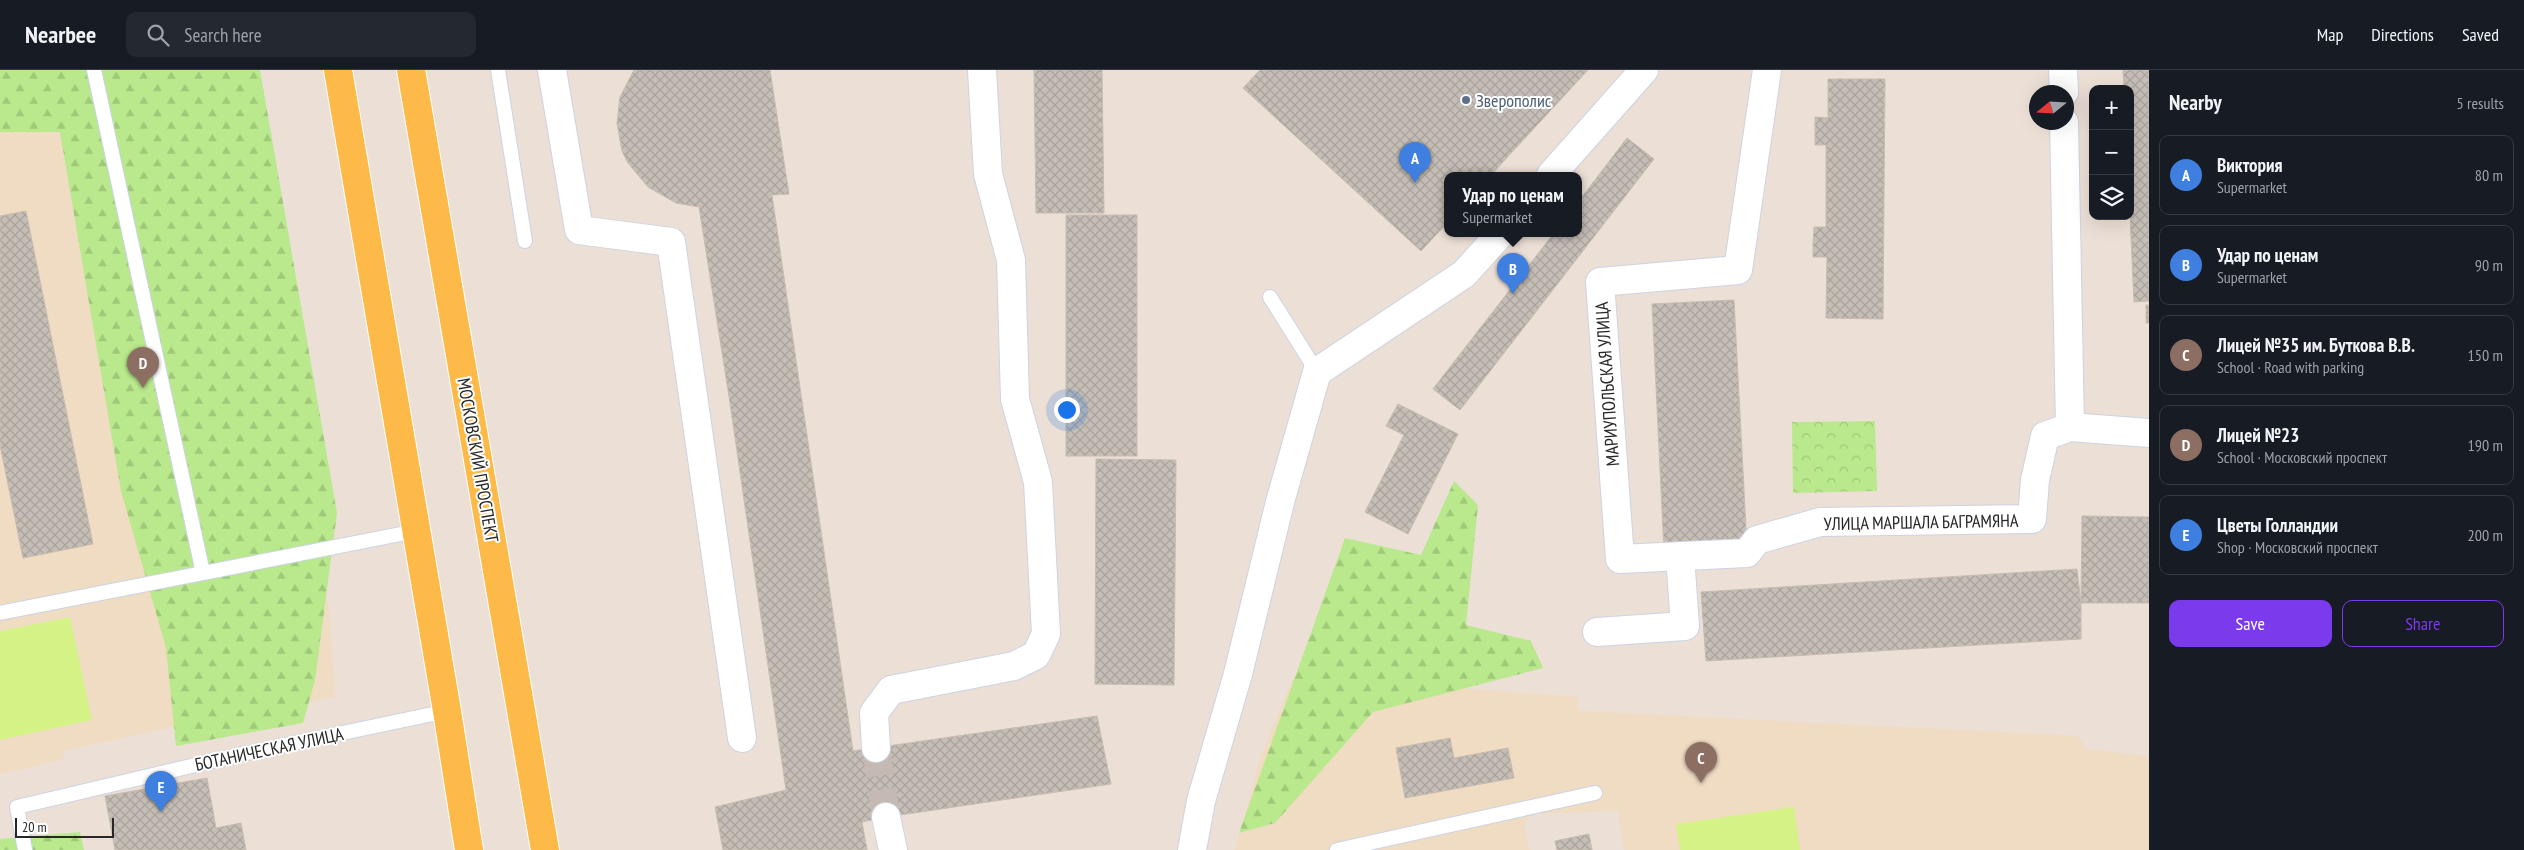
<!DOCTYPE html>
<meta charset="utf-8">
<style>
body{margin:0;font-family:"PT Sans Narrow",sans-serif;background:#242831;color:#f1f3f6}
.controls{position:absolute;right:15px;top:15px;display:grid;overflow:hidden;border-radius:10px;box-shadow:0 5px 20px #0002}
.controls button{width:45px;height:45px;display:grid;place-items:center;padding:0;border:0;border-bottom:1px solid #363941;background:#171b24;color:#f1f3f6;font:25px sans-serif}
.compass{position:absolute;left:2029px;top:15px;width:45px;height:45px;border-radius:50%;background:#171b24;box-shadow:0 5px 20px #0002;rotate:252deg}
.scale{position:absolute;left:15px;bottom:12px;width:99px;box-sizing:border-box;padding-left:5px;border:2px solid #272727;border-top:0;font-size:14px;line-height:18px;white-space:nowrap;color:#272727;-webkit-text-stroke:4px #fff;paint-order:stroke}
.you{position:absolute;left:1066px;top:339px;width:18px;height:18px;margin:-12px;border:4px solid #fff;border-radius:50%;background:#1a73e8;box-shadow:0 0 0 8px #1a73e833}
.badge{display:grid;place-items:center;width:32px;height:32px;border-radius:50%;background:#7c3aed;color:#fff;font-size:16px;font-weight:700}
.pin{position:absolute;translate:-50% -41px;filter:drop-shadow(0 1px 2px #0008)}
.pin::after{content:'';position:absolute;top:26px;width:18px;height:15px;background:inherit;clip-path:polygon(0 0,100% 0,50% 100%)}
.popup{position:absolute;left:1444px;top:102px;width:138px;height:65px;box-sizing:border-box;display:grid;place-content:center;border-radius:10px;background:#171b24;filter:drop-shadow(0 1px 4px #0005);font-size:16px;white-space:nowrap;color:#9ea1a6}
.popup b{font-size:19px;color:#f1f3f6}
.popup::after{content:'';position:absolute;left:50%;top:100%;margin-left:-10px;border:10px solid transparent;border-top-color:#171b24}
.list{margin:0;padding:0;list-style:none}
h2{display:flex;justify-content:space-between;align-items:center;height:65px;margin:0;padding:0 20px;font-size:21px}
h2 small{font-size:16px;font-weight:400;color:#9ea1a6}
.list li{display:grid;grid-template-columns:32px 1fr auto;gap:15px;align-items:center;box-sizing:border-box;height:80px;margin:0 10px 10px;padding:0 10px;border:1px solid #363941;border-radius:10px}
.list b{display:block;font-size:19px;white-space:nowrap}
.list p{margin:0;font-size:16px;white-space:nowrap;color:#9ea1a6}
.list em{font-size:16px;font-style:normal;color:#9ea1a6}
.actions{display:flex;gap:10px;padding:15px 20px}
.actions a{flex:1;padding:11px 0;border:1px solid #7c3aed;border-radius:10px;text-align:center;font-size:18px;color:#7c3aed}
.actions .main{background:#7c3aed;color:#fff}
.icon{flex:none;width:28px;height:28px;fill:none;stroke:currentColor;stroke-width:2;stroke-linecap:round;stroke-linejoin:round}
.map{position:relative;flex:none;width:2149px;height:780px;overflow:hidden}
header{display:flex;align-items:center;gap:30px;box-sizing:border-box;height:70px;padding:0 25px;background:#171b24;border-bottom:1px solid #363941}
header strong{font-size:24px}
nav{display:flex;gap:28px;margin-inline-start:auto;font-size:18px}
.search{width:350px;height:45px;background:#242831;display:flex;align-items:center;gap:12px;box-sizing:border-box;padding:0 18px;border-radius:10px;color:#9ea1a6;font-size:19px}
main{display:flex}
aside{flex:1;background:#171b24}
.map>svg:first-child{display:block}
</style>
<header>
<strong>Nearbee</strong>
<div class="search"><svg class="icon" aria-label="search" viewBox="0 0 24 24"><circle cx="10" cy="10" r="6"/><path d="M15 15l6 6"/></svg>Search here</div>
<nav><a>Map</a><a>Directions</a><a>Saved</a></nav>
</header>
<main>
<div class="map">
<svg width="2149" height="780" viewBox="0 0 2149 780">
<defs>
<pattern id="forest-firs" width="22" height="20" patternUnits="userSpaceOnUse" patternTransform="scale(1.25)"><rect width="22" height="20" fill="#b9e98c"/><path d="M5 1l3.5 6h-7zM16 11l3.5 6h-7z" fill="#9fc879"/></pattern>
<pattern id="park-crowns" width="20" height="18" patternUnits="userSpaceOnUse" patternTransform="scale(1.25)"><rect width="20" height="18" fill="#b9e98c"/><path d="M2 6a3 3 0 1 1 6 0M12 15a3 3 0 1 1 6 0" fill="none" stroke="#9fc879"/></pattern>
<pattern id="building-cross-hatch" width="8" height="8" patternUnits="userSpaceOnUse" patternTransform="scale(1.25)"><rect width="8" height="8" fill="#c5beb6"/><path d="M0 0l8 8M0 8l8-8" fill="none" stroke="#a9a39c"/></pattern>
</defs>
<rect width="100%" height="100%" fill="#ecdfd6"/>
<g fill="#f0dbc3">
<path d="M 0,0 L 238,0 L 301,398 L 329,539 L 335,627 L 183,655 L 62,681 L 64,689 L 0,704 L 0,670 L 92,650 L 70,547 L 0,561 Z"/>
<path d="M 1292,610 L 1365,611 L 1577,627 L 1579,641 L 2077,666 L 2087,679 L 2149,686 L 2149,780 L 1624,780 L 1618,741 L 1529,744 L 1524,757 L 1530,780 L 1235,780 L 1261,685 Z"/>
</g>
<g fill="url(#forest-firs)">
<path d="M 0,0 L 260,0 L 337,443 L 315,610 L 303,653 L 176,676 L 166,578 L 121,421 L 60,62 L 0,62 Z"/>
<path d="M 1454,411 L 1478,435 L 1466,555 L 1531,571 L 1543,598 L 1373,642 L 1275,753 L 1239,763 L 1345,468 L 1421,485 Z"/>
<path d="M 80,762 L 84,780 L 0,780 L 0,769 Z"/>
</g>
<path fill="url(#park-crowns)" d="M 1875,351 L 1877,421 L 1793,423 L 1792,352 Z"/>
<g fill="#d4f286">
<path d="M 70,547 L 92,650 L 0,670 L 0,561 Z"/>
<path d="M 1794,737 L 1800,780 L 1680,780 L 1676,754 Z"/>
</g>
<g fill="url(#building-cross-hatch)" stroke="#c7bcb0">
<path d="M 634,0 L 770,0 L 789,124 L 772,125 L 853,681 L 1097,646 L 1111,714 L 886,747 L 862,752 L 867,780 L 723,780 L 715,737 L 786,720 L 730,333 L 699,137 L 676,133 L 648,117 L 628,93 L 622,81 L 617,53 L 620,27 Z"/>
<path d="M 1034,0 L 1102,0 L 1104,143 L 1036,143 Z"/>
<path d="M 1260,0 L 1588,0 L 1491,105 L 1448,105 L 1448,152 L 1421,181 L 1243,18 Z"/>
<path d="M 2123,0 L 2149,0 L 2149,231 L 2134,232 L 2130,146 L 2130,19 L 2124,19 Z"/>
<path d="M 1828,9 L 1885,9 L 1883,249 L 1826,248 L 1827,187 L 1813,187 L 1813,173 L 1814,157 L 1826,157 L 1826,75 L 1815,75 L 1815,47 L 1828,48 Z"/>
<path d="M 1627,68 L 1654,89 L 1460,340 L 1433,319 L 1554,163 L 1578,163 L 1578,132 Z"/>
<path d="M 26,141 L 93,474 L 23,488 L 0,375 L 0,146 Z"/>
<rect x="1066" y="145" width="71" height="241"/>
<path d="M 1734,230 L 1747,477 L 1664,481 L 1652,234 Z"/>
<rect x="2146" y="235" width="3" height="18"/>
<path d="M 1398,334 L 1458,364 L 1408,464 L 1365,442 L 1404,365 L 1386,356 Z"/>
<path d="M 1096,389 L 1176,390 L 1174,615 L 1095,614 Z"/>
<path d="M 2082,446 L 2149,447 L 2149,533 L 2081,533 Z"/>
<path d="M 2077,499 L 2081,533 L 2081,569 L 1706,591 L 1701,522 Z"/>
<path d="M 1450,668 L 1454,688 L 1508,678 L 1514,708 L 1405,728 L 1396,678 Z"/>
<path d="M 207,708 L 216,758 L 241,753 L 246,780 L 115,780 L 105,726 Z"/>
<path d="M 1589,764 L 1592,780 L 1557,780 L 1555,771 Z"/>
</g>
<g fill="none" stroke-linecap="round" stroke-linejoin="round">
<path stroke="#c5bab3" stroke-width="28" stroke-dasharray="28 14" stroke-linecap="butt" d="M 876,678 L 886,747"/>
<defs>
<g id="service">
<path d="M 94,0 L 203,503"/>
<path d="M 498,0 L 525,171"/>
<path d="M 1270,227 L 1317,302"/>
<path d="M 0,543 L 416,461"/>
<path d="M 25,780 L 17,737 L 238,685 L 447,641"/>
<path d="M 1337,780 L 1595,723"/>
</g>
<g id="minor">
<path d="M 552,0 L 579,160 L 671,172 L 742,668"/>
<path d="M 1767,0 L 1738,200 L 1600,212 L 1620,489 L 1747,483 L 1757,470 L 1820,452 L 2032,449 L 2035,410 L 2045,366 L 2070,357"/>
<path d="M 2063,0 L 2064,22"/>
<path d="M 2064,52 L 2070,357 L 2149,363"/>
<path d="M 1551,105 L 1644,0"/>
<path d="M 1597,562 L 1685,556 L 1680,486"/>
<path d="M 876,678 L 874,643 L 891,620 L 1014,596 L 1036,585 L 1046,564 L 1038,412 L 1015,329 L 1011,190 L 988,104 L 982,0"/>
<path d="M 886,747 L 893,780"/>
<path d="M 1192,780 L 1201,731 L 1238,604 L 1280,432 L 1317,302 L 1464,204 L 1501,163"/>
</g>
<g id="primary">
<path d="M 338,0 L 447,641 L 469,780"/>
<path d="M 411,0 L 545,780"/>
</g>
</defs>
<use href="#service" stroke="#ccd3e2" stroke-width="16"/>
<use href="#minor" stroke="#ccd3e2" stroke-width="30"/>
<use href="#primary" stroke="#fff" stroke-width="30"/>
<use href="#service" stroke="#fff" stroke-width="14"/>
<use href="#minor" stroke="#fff" stroke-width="28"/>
<use href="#primary" stroke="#feba49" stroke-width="28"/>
</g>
<circle fill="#5c6f8a" stroke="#fff" stroke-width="2" cx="1466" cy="30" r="5"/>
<g text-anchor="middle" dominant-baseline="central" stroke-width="4" stroke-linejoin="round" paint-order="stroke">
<g font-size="18" fill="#4e5e75" stroke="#fff" text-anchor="start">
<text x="1476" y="30">Зверополис</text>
</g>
<g font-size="18" fill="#272727" stroke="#fff">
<text transform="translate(1607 314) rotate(-94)">МАРИУПОЛЬСКАЯ УЛИЦА</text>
<text transform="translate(478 390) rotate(80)">МОСКОВСКИЙ ПРОСПЕКТ</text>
<text transform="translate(1921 452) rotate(-1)">УЛИЦА МАРШАЛА БАГРАМЯНА</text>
<text transform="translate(269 679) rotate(-12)">БОТАНИЧЕСКАЯ УЛИЦА</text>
</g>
</g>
</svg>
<div class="controls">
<button>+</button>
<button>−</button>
<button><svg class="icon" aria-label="layers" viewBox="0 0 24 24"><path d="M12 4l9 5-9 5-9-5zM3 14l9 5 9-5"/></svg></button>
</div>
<svg class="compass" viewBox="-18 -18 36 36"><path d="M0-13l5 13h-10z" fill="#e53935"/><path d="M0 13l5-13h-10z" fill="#9ea1a6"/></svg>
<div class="scale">20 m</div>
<div class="you"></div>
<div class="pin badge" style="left:1415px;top:113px;background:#3f7fe0">A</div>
<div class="pin badge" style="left:1513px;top:224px;background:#3f7fe0">B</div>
<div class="popup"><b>Удар по ценам</b>Supermarket</div>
<div class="pin badge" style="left:1701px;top:713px;background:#8d6e63">C</div>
<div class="pin badge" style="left:143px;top:318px;background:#8d6e63">D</div>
<div class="pin badge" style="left:161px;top:742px;background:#3f7fe0">E</div>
</div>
<aside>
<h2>Nearby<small>5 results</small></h2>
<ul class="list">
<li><span class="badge" style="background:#3f7fe0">A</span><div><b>Виктория</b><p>Supermarket</p></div><em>80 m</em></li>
<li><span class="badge" style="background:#3f7fe0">B</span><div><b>Удар по ценам</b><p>Supermarket</p></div><em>90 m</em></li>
<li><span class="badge" style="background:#8d6e63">C</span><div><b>Лицей №35 им. Буткова В.В.</b><p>School · Road with parking</p></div><em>150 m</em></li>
<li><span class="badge" style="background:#8d6e63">D</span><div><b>Лицей №23</b><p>School · Московский проспект</p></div><em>190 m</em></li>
<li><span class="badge" style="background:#3f7fe0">E</span><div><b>Цветы Голландии</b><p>Shop · Московский проспект</p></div><em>200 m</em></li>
</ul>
<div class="actions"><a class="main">Save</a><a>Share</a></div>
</aside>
</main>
